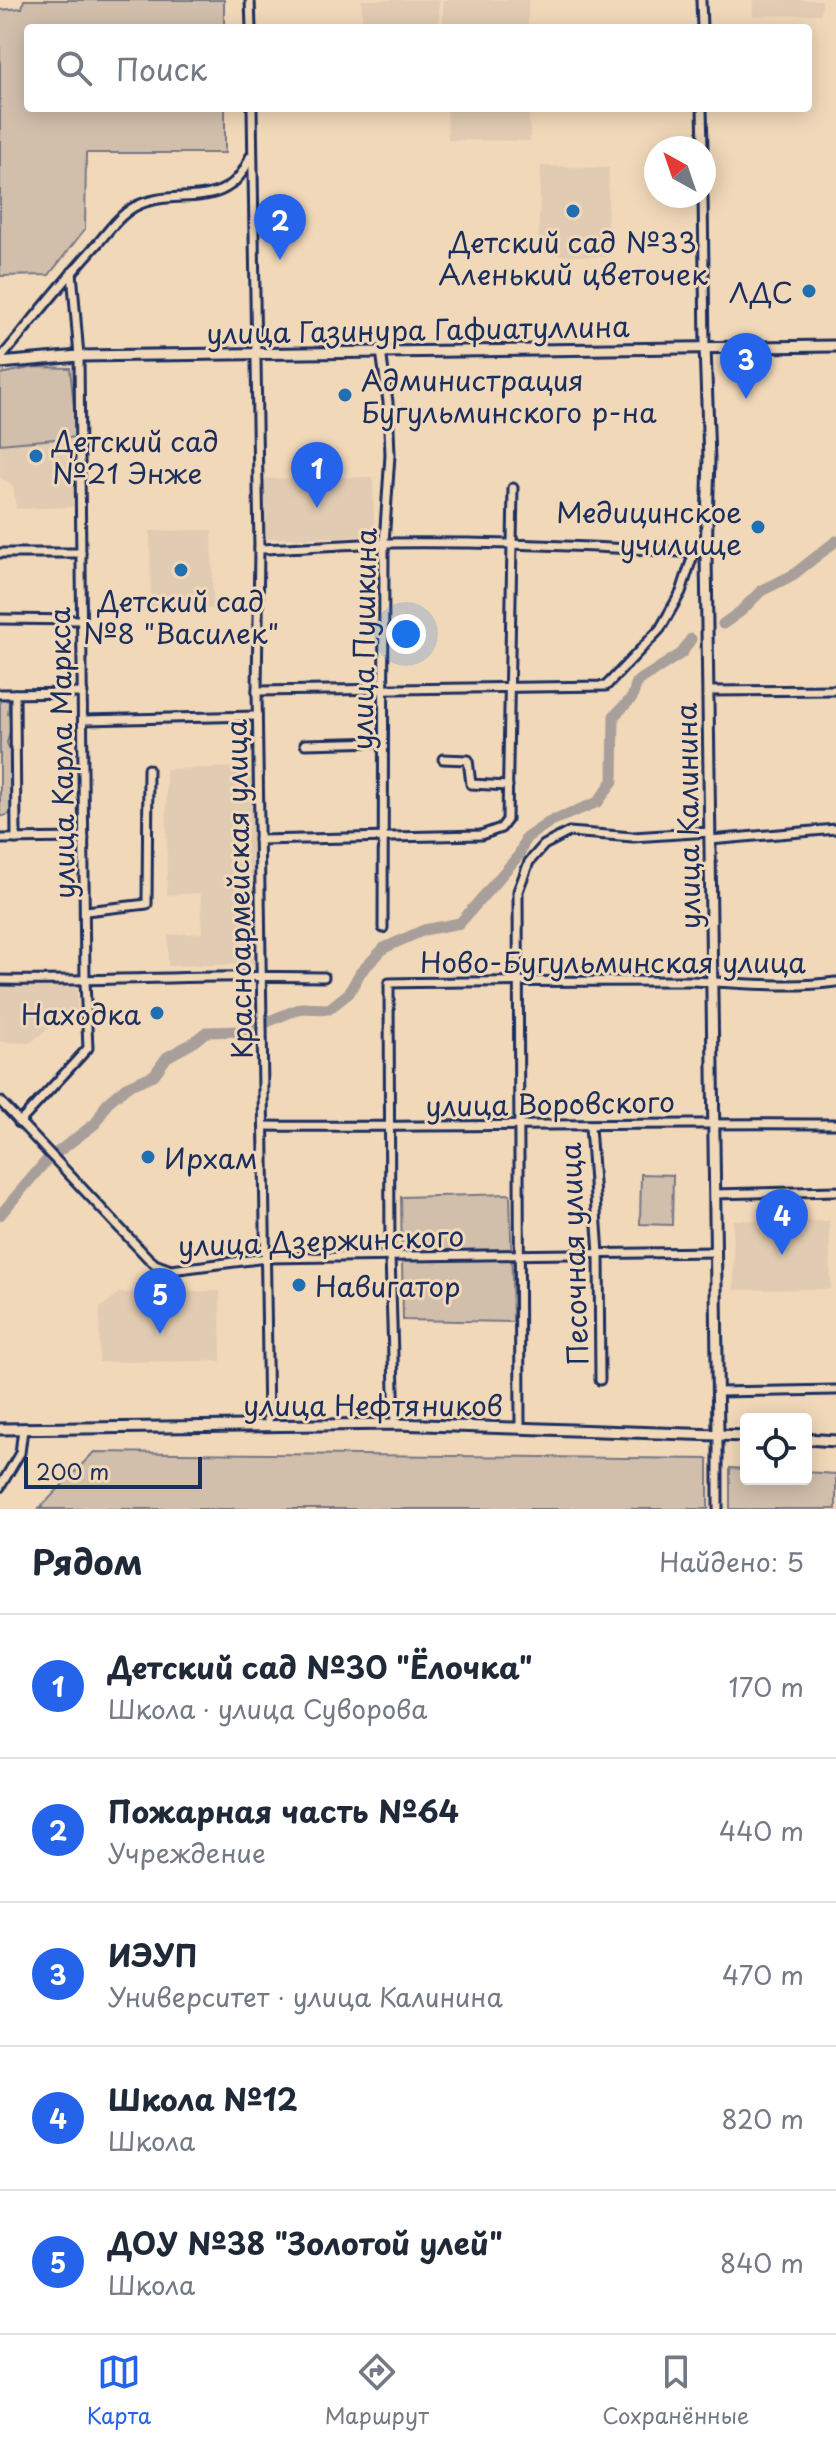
<!DOCTYPE html>
<html lang="ru">
<meta charset="utf-8">
<style>
body{margin:0;font-family:"Playpen Sans",sans-serif;background:#f2f2f3;color:#1f2937}
.controls{position:absolute;right:24px;bottom:24px;display:grid;overflow:hidden;border-radius:8px;box-shadow:0 4px 20px #0003}
.controls button{width:72px;height:72px;display:grid;place-items:center;padding:0;border:0;border-bottom:2px solid #e0e1e3;background:#fff;color:#1f2937;font:40px sans-serif}
.compass{position:absolute;left:644px;top:136px;width:72px;height:72px;border-radius:50%;background:#fff;box-shadow:0 4px 20px #0003;rotate:320deg}
.scale{position:absolute;left:24px;bottom:20px;width:178px;box-sizing:border-box;padding-left:8px;border:4px solid #1b2f5e;border-top:0;font-size:22px;line-height:28px;white-space:nowrap;color:#1b2f5e;-webkit-text-stroke:6px #f1d8b9;paint-order:stroke}
.you{position:absolute;left:406px;top:634px;width:28px;height:28px;margin:-20px;border:6px solid #fff;border-radius:50%;background:#1a73e8;box-shadow:0 0 0 12px #1a73e833}
.badge{display:grid;place-items:center;width:52px;height:52px;border-radius:50%;background:#2563eb;color:#fff;font-size:26px;font-weight:700}
.pin{position:absolute;translate:-50% -66px;filter:drop-shadow(0 2px 4px #0008)}
.pin::after{content:'';position:absolute;top:42px;width:28px;height:24px;background:inherit;clip-path:polygon(0 0,100% 0,50% 100%)}
.list{margin:0;padding:0;list-style:none}
h2{display:flex;justify-content:space-between;align-items:center;height:104px;margin:0;padding:0 32px;font-size:34px}
h2 small{font-size:26px;font-weight:400;color:#747a83}
.list li{display:grid;grid-template-columns:52px 1fr auto;gap:24px;align-items:center;box-sizing:border-box;height:144px;padding:0 32px;border-top:2px solid #e0e1e3}
.list b{display:block;font-size:30px;white-space:nowrap}
.list p{margin:0;font-size:26px;white-space:nowrap;color:#747a83}
.list em{font-size:26px;font-style:normal;color:#747a83}
.icon{flex:none;width:44px;height:44px;fill:none;stroke:currentColor;stroke-width:2;stroke-linecap:round;stroke-linejoin:round}
.map{position:relative;flex:none;width:836px;height:1509px;overflow:hidden}
.search{position:absolute;background:#fff;box-shadow:0 4px 20px #0003;left:24px;right:24px;top:24px;height:88px;display:flex;align-items:center;gap:20px;box-sizing:border-box;padding:0 28px;border-radius:8px;color:#747a83;font-size:30px}
.sheet{height:824px;background:#fff}
nav{display:flex;justify-content:space-around;align-items:center;box-sizing:border-box;height:112px;border-top:2px solid #e0e1e3;background:#fff;font-size:22px;color:#747a83}
nav a{display:grid;justify-items:center;gap:4px}
nav .on{color:#2563eb}
.map>svg:first-child{display:block}
</style>
<div class="map">
<svg width="836" height="1509" viewBox="0 0 836 1509">
<rect width="100%" height="100%" fill="#f1d8b9"/>
<filter id="ink" filterUnits="userSpaceOnUse"><feTurbulence type="fractalNoise" baseFrequency=".0125" numOctaves="2"/><feDisplacementMap in="SourceGraphic" scale="16" xChannelSelector="R" yChannelSelector="G"/><feConvolveMatrix kernelMatrix="1 2 1 2 8 2 1 2 1" color-interpolation-filters="sRGB"/></filter>
<g filter="url(#ink)">
<g fill="#e1cbb2">
<rect x="362" y="0" width="77" height="28"/>
<rect x="443" y="0" width="85" height="28"/>
<path d="M 753,0 L 822,0 L 821,14 L 753,16 Z"/>
<path d="M 447,108 L 529,108 L 530,141 L 448,140 Z"/>
<path d="M 541,166 L 609,168 L 606,257 L 538,254 Z"/>
<path d="M 72,434 L 73,507 L 16,509 L 13,486 L 0,477 L 0,435 Z"/>
<path d="M 373,477 L 374,536 L 261,539 L 260,479 Z"/>
<path d="M 212,530 L 213,609 L 151,610 L 150,531 Z"/>
<path d="M 252,767 L 255,964 L 168,966 L 168,935 L 202,933 L 201,893 L 167,895 L 166,769 Z"/>
<path d="M 0,986 L 77,987 L 78,1024 L 53,1025 L 30,1043 L 0,1042 Z"/>
<path d="M 733,1220 L 829,1221 L 831,1289 L 734,1290 Z"/>
<path d="M 220,1291 L 221,1361 L 99,1362 L 100,1308 L 119,1293 Z"/>
</g>
<g fill="#d1bfac" stroke="#767785" stroke-width="2">
<path d="M 24,0 L 224,0 L 224,28 L 28,28 L 28,108 L 225,108 L 225,153 L 86,153 L 85,229 L 49,275 L 0,276 L 0,10 L 22,8 Z"/>
<path d="M 35,367 L 70,368 L 77,437 L 0,444 L 0,374 Z"/>
<path d="M 0,695 L 9,702 L 8,714 L 13,721 L 7,743 L 10,750 L 13,813 L 0,817 Z"/>
<path d="M 641,1174 L 673,1175 L 672,1225 L 640,1224 Z"/>
<path d="M 510,1194 L 513,1322 L 403,1320 L 401,1197 Z"/>
<path d="M 94,1452 L 708,1459 L 708,1509 L 39,1509 Z"/>
<path d="M 730,1468 L 746,1469 L 746,1479 L 806,1479 L 806,1472 L 836,1474 L 836,1509 L 730,1509 Z"/>
</g>
<g fill="none" stroke-linecap="round" stroke-linejoin="round">
<g stroke="#a89e9a" stroke-width="11">
<path d="M 723,624 L 740,612 L 761,591 L 793,575 L 836,541"/>
<path d="M 0,1215 L 46,1161 L 96,1123 L 107,1103 L 126,1087 L 154,1075 L 167,1057 L 191,1044 L 206,1032 L 245,1031 L 301,1008 L 329,1009 L 349,993 L 360,973 L 384,948 L 424,930 L 460,923 L 519,855 L 526,838 L 551,821 L 598,802 L 613,781 L 614,716 L 632,698 L 637,682 L 682,653 L 691,639"/>
</g>
<defs>
<g id="minor">
<path d="M 250,0 L 251,28"/>
<path d="M 701,0 L 702,28"/>
<path d="M 252,108 L 259,549 L 257,691 L 268,1425"/>
<path d="M 702,108 L 703,148"/>
<path d="M 703,196 L 705,347"/>
<path d="M 381,351 L 388,402 L 390,455 L 384,543 L 383,928"/>
<path d="M 0,359 C 33,320 64,280 99,242 C 109,230 120,215 134,207 C 173,185 228,216 250,157"/>
<path d="M 259,549 C 302,548 345,544 388,543 C 490,542 594,546 696,553"/>
<path d="M 0,553 L 81,553"/>
<path d="M 0,619 L 82,620"/>
<path d="M 257,691 L 606,686 L 660,629 L 681,592 L 694,552"/>
<path d="M 708,691 L 836,690"/>
<path d="M 0,694 L 83,693"/>
<path d="M 15,694 L 16,839"/>
<path d="M 84,720 L 257,716"/>
<path d="M 305,744 L 383,742"/>
<path d="M 443,759 L 468,760 L 471,784 L 508,786"/>
<path d="M 0,839 L 84,838"/>
<path d="M 259,840 L 481,835 L 501,828 L 507,820 L 513,488"/>
<path d="M 710,840 L 836,829"/>
<path d="M 86,911 L 147,904 L 148,769"/>
<path d="M 0,980 C 108,982 216,974 324,977"/>
<path d="M 0,1101 L 148,1258 L 155,1264 L 171,1270 L 266,1258 L 715,1252"/>
<path d="M 19,1123 L 88,1048 L 85,981 L 79,356 L 72,272"/>
<path d="M 264,1126 C 455,1128 645,1122 836,1124"/>
<path d="M 590,1126 L 599,1254 L 600,1380"/>
<path d="M 715,1194 L 836,1191"/>
<path d="M 718,1392 L 836,1390"/>
<path d="M 395,1424 L 390,1256 L 389,983 C 489,981 589,981 689,981 C 738,982 787,989 836,982"/>
<path d="M 520,1427 L 518,891 L 529,862 L 544,845 L 569,832 L 633,837 L 710,832"/>
<path d="M 0,1487 L 20,1453 L 23,1429"/>
<path d="M 718,1509 L 718,1435"/>
</g>
<g id="major">
<path d="M 705,347 L 709,459 L 706,554 L 718,1435"/>
<path d="M 0,363 L 79,356 L 836,346"/>
<path d="M 0,1429 L 395,1424 L 746,1436"/>
<path d="M 806,1439 L 836,1441"/>
</g>
</defs>
<use href="#minor" stroke="#1b2f5e" stroke-width="13"/>
<use href="#major" stroke="#1b2f5e" stroke-width="15"/>
<use href="#minor" stroke="#f1d8b9" stroke-width="7"/>
<use href="#major" stroke="#f1d8b9" stroke-width="9"/>
</g>
</g>
<g fill="#1f6fb2" stroke="#f1d8b9" stroke-width="3">
<circle cx="573" cy="211" r="8"/>
<circle cx="809" cy="291" r="8"/>
<circle cx="345" cy="395" r="8"/>
<circle cx="36" cy="456" r="8"/>
<circle cx="758" cy="527" r="8"/>
<circle cx="181" cy="570" r="8"/>
<circle cx="157" cy="1013" r="8"/>
<circle cx="148" cy="1157" r="8"/>
<circle cx="299" cy="1285" r="8"/>
</g>
<g text-anchor="middle" dominant-baseline="central" stroke-width="6" stroke-linejoin="round" paint-order="stroke">
<g font-size="28" fill="#1b2f5e" stroke="#f1d8b9" text-anchor="start">
<text x="573" y="241" text-anchor="middle">Детский сад №33<tspan x="573" dy="32">Аленький цветочек</tspan></text>
<text x="793" y="291" text-anchor="end">ЛДС</text>
<text x="361" y="379">Администрация<tspan x="361" dy="32">Бугульминского р-на</tspan></text>
<text x="52" y="440">Детский сад<tspan x="52" dy="32">№21 Энже</tspan></text>
<text x="742" y="511" text-anchor="end">Медицинское<tspan x="742" dy="32">училище</tspan></text>
<text x="181" y="600" text-anchor="middle">Детский сад<tspan x="181" dy="32">№8 "Василек"</tspan></text>
<text x="141" y="1013" text-anchor="end">Находка</text>
<text x="164" y="1157">Ирхам</text>
<text x="315" y="1285">Навигатор</text>
</g>
<g font-size="28" fill="#1b2f5e" stroke="#f1d8b9">
<text transform="translate(418 329) rotate(-1)">улица Газинура Гафиатуллина</text>
<text transform="translate(363 639) rotate(-89)">улица Пушкина</text>
<text transform="translate(61 753) rotate(-91)">улица Карла Маркса</text>
<text transform="translate(687 816) rotate(-91)">улица Калинина</text>
<text transform="translate(238 889) rotate(-91)">Красноармейская улица</text>
<text x="613" y="961">Ново-Бугульминская улица</text>
<text transform="translate(550 1103) rotate(-1)">улица Воровского</text>
<text transform="translate(321 1240) rotate(-2)">улица Дзержинского</text>
<text transform="translate(573 1254) rotate(-92)">Песочная улица</text>
<text x="373" y="1404">улица Нефтяников</text>
</g>
</g>
</svg>
<div class="controls">
<button><svg class="icon" aria-label="locate" viewBox="0 0 24 24"><circle cx="12" cy="12" r="6"/><path d="M12 2v4M12 18v4M2 12h4M18 12h4"/></svg></button>
</div>
<svg class="compass" viewBox="-18 -18 36 36"><path d="M0-13l5 13h-10z" fill="#e53935"/><path d="M0 13l5-13h-10z" fill="#747a83"/></svg>
<div class="scale">200 m</div>
<div class="you"></div>
<div class="pin badge" style="left:317px;top:508px">1</div>
<div class="pin badge" style="left:280px;top:260px">2</div>
<div class="pin badge" style="left:746px;top:399px">3</div>
<div class="pin badge" style="left:782px;top:1255px">4</div>
<div class="pin badge" style="left:160px;top:1334px">5</div>
<div class="search"><svg class="icon" aria-label="search" viewBox="0 0 24 24"><circle cx="10" cy="10" r="6"/><path d="M15 15l6 6"/></svg>Поиск</div>
</div>
<section class="sheet">
<h2>Рядом<small>Найдено: 5</small></h2>
<ul class="list">
<li><span class="badge">1</span><div><b>Детский сад №30 &quot;Ёлочка&quot;</b><p>Школа · улица Суворова</p></div><em>170 m</em></li>
<li><span class="badge">2</span><div><b>Пожарная часть №64</b><p>Учреждение</p></div><em>440 m</em></li>
<li><span class="badge">3</span><div><b>ИЭУП</b><p>Университет · улица Калинина</p></div><em>470 m</em></li>
<li><span class="badge">4</span><div><b>Школа №12</b><p>Школа</p></div><em>820 m</em></li>
<li><span class="badge">5</span><div><b>ДОУ №38 &quot;Золотой улей&quot;</b><p>Школа</p></div><em>840 m</em></li>
</ul>
</section>
<nav>
<a class="on"><svg class="icon" aria-label="map" viewBox="0 0 24 24"><path d="M3 6l6-2 6 2 6-2v14l-6 2-6-2-6 2zM9 4v14M15 6v14"/></svg>Карта</a>
<a><svg class="icon" aria-label="directions" viewBox="0 0 24 24"><path d="M12 3l9 9-9 9-9-9zM9 14v-3h6M13 9l2 2-2 2"/></svg>Маршрут</a>
<a><svg class="icon" aria-label="saved" viewBox="0 0 24 24"><path d="M7 4h10v16l-5-4-5 4z"/></svg>Сохранённые</a>
</nav>
